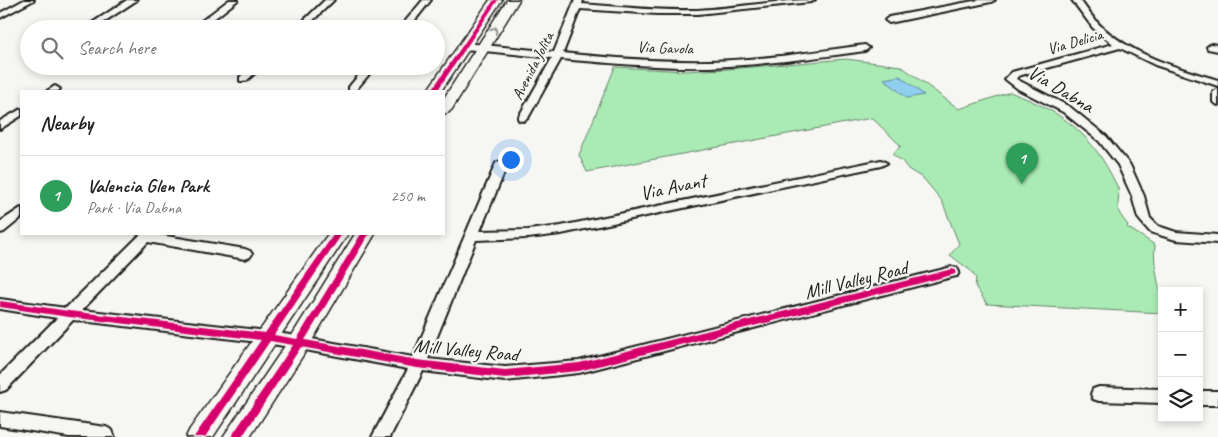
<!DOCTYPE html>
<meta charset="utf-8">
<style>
body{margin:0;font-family:Caveat,sans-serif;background:#f2f2f2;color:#222}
.controls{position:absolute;right:15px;bottom:15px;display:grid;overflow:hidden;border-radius:0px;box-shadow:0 2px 8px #0003}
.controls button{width:45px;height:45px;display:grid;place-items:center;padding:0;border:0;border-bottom:1px solid #e0e0e0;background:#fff;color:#222;font:25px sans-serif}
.you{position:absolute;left:510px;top:159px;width:18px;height:18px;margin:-12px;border:4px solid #fff;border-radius:50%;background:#1a73e8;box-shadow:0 0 0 8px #1a73e833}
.badge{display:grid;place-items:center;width:32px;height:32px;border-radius:50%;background:#1a73e8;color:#fff;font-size:16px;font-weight:700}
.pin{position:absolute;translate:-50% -41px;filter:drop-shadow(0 1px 2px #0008)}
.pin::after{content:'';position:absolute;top:26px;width:18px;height:15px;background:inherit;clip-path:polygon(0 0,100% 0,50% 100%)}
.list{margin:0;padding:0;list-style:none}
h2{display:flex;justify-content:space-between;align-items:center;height:65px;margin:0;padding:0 20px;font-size:21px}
h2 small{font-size:16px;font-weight:400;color:#767676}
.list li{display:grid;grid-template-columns:32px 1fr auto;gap:15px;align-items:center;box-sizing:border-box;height:80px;padding:0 20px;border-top:1px solid #e0e0e0}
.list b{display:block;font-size:19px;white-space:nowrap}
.list p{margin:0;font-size:16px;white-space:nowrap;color:#767676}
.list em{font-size:16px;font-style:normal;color:#767676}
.icon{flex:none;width:28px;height:28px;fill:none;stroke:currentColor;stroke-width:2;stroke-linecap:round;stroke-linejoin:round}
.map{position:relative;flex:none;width:1218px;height:437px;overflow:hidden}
.search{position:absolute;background:#fff;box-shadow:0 2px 8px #0003;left:20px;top:20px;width:425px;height:55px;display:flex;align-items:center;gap:12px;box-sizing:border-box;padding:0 18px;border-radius:28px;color:#767676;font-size:19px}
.panel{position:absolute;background:#fff;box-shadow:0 2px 8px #0003;left:20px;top:90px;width:425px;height:145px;border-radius:0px}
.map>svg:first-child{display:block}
</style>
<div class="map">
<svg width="1218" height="437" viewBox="0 0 1218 437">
<rect width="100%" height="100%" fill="#f6f6f2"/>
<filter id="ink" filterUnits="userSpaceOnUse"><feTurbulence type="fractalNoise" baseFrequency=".02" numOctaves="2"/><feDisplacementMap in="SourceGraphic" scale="10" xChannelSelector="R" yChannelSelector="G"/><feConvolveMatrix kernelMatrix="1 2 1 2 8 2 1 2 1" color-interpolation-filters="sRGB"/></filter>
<g filter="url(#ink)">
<path fill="#aaebb5" stroke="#638468" d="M 846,59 L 901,66 L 959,109 L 1010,92 C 1064,113 1091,132 1117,186 C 1121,194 1116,204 1119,212 C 1121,217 1125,221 1128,225 L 1127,227 L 1155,245 C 1152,267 1162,290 1162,313 L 987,304 L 975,286 L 976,278 L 971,271 L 950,255 L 959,244 L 942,201 L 924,179 L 908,169 L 902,161 L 892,154 L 901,146 L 872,118 L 587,172 L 579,155 L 615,67 L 684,71 L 728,69 Z"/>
<path fill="#8ecff0" stroke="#60879b" d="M 900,76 L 924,95 L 907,98 L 884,79 Z"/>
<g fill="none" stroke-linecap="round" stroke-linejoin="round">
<defs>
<g id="minor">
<path d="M 24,0 L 34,0 L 0,18 L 0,13 Z"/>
<path d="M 127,0 L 137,0 L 93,29 L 83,29 Z"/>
<path d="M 229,0 L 238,0 L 201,29 L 191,29 Z"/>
<path d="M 325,0 L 334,0 L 304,29 L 295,29 Z"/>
<path d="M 423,0 L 431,0 L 408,29 L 399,29 Z"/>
<path d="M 575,0 L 583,0 L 582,4 C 620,7 658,11 697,10 C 736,8 775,0 815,0 L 811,2 L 698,14 L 657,14 L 580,9 L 563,53 C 611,58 660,62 709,61 C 761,60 813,52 865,45 L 869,48 L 865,51 C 813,58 762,65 709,67 C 660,68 610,63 561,59 L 528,118 L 523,121 L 519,120 L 518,118 L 552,58 L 465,49 L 461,46 L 465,43 L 554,52 Z"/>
<path d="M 979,0 L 995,0 L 991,2 L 889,23 L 885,20 L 889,17 Z"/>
<path d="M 1072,0 L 1080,0 C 1087,9 1093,19 1102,27 C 1134,56 1178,68 1218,80 L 1218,86 L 1155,65 L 1120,48 L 1018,76 L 1016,79 L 1070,107 L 1106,136 L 1130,165 L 1144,196 L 1150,218 L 1158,226 L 1176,232 L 1218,235 L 1218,243 L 1176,240 L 1150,232 L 1138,218 L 1132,196 L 1118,165 L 1099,141 L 1063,112 L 1018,89 L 1005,79 L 1012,72 L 1113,44 L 1093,28 Z"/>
<path d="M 1211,44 L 1218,45 L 1218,51 L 1208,49 L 1207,47 Z"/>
<path d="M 252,66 L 263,66 L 246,81 L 240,81 L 240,77 Z"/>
<path d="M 366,66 L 376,66 L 355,91 L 349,91 L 349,87 Z"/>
<path d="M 55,86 L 60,89 L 58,91 L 47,91 Z"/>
<path d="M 1218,89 L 1218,105 L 1213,102 L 1213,92 Z"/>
<path d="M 21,109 L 21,116 L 0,129 L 0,121 Z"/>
<path d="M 502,160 L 508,163 L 480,231 L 528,230 L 561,226 L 881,160 L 887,163 L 881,166 L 561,234 L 528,238 L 476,240 L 428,359 L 505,367 L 579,361 L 952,267 L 957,268 L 959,272 L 957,276 L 952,277 L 579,373 L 505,381 L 423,371 L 390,437 L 372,437 L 408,369 L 267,343 L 73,320 L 6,390 L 0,392 L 0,375 L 57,318 L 0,309 L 0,299 L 66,308 L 141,234 L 154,234 L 245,249 L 250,251 L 252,254 L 250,257 L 245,259 L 148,242 L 82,310 L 267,331 L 413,357 L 496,163 Z"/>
<path d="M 21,208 L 21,218 L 4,232 L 0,233 L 0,222 Z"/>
<path d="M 1099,387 L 1162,389 L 1162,403 L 1099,401 L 1093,399 L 1091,394 L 1093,389 Z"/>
<rect x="1199" y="391" width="19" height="14"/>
<path d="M 0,412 L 106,427 L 112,430 L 114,435 L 114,437 L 69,437 L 0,426 Z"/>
</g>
<g id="secondary">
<path d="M 490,0 L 502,0 L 441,91 L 427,91 Z"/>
<path d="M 507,0 L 519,0 L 452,109 L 449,112 L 444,114 L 444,98 Z"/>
<path d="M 328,234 L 348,234 L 213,437 L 186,437 L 190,429 Z"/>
<path d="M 355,234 L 375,234 L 307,349 L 250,437 L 223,437 L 291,337 Z"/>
</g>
</defs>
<use href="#minor" stroke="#1c1c1c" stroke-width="4"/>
<use href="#secondary" stroke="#1c1c1c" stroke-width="3"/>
<use href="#minor" fill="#f6f6f2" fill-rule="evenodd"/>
<use href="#secondary" fill="#f6f6f2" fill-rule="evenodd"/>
<defs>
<g id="cycleway">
<path d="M 494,0 L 498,0 L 437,91 L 431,91 Z"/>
<path d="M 334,234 L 342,234 L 274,335 L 297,339 L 361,234 L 369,234 L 305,340 L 417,360 L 505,370 L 579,363 L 952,269 L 955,270 L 956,272 L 955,274 L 952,275 L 579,371 L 505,378 L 417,368 L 301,347 L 242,437 L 231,437 L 293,345 L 270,341 L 205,437 L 194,437 L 261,340 L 69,317 L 0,307 L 0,301 L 69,311 L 265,333 Z"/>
</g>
</defs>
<use href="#cycleway" stroke="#f6f6f2" stroke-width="3"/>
<use href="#cycleway" fill="#d6006c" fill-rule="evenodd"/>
</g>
<defs><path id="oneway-chevron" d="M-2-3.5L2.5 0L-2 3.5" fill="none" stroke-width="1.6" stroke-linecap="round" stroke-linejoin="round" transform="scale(1.25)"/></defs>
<use stroke="#949492" href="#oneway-chevron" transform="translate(494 30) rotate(-58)"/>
</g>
<g text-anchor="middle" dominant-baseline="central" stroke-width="4.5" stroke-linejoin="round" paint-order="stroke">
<g font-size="16" fill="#1c1c1c" stroke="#f6f6f2">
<text transform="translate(1075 42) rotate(-16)">Via Delicia</text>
<text transform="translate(665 48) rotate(2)">Via Gavola</text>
<text transform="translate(533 66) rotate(-63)">Avenida Jolita</text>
</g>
<g font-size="20" fill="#1c1c1c" stroke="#f6f6f2">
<text transform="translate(1061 89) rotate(31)">Via Dabna</text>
<text transform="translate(673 187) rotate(-12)">Via Avant</text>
<text transform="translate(856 280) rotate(-14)">Mill Valley Road</text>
<text transform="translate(466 350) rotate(5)">Mill Valley Road</text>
</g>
</g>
</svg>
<div class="controls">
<button>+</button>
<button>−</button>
<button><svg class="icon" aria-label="layers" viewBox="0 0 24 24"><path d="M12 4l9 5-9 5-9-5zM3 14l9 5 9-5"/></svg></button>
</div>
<div class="you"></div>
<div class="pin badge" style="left:1022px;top:184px;background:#2e9e5b">1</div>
<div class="search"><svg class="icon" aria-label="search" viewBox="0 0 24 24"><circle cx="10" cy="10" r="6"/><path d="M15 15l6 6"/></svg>Search here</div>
<section class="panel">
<h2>Nearby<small></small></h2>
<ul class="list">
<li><span class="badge" style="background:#2e9e5b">1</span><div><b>Valencia Glen Park</b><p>Park · Via Dabna</p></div><em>250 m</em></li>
</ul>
</section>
</div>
